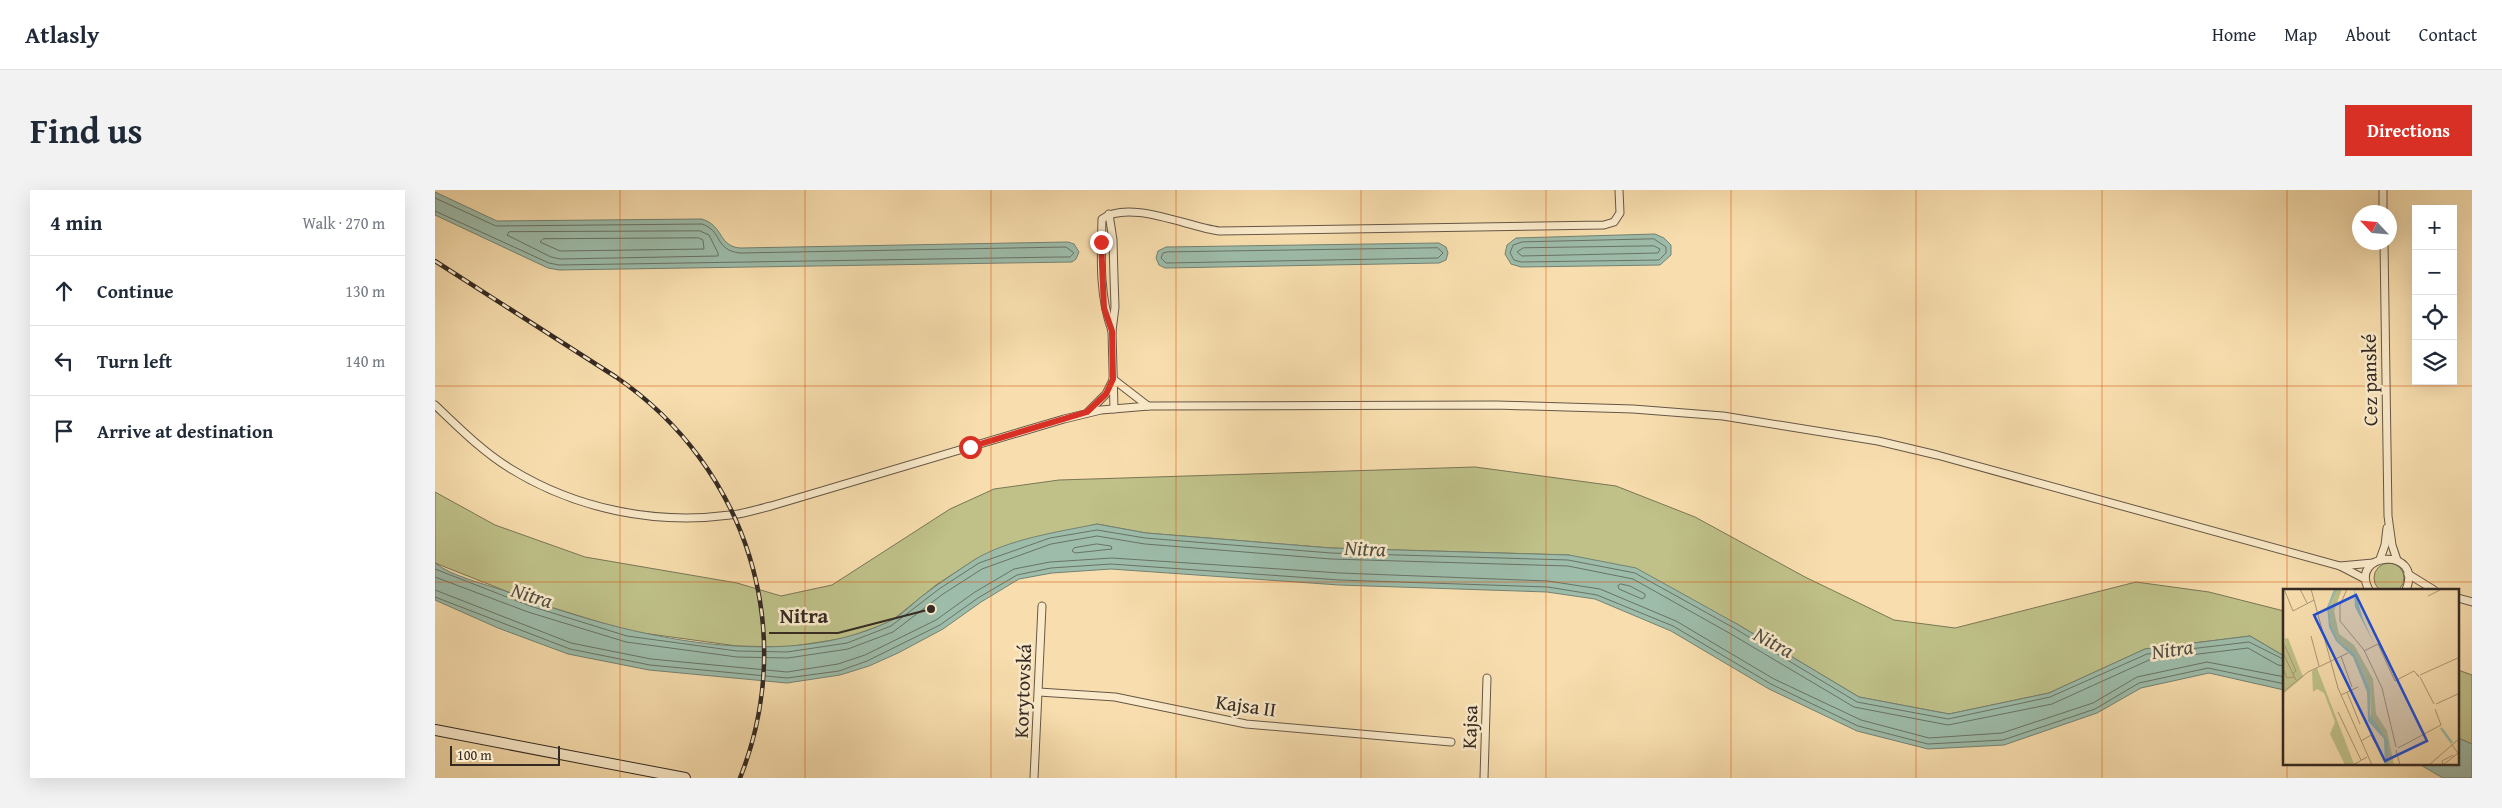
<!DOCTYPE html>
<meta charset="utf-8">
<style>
body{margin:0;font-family:"Gentium Book Plus",serif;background:#f2f2f3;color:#1f2937}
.controls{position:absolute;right:15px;top:15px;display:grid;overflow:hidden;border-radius:0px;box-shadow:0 5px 20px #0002}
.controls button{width:45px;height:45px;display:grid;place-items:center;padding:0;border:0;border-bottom:1px solid #e0e1e3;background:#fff;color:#1f2937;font:25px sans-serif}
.compass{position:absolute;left:1917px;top:15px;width:45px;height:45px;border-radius:50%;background:#fff;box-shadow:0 5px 20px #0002;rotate:296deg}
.scale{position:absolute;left:15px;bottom:12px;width:110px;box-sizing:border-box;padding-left:5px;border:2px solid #352a23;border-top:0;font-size:14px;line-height:18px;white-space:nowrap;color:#352a23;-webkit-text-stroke:4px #faeaca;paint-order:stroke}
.stop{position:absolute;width:15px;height:15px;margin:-11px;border:4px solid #d93025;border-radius:50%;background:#fff}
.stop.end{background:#d93025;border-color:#fff;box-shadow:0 1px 5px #0008}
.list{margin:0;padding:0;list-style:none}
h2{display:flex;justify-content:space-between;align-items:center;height:65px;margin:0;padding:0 20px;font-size:21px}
h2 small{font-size:16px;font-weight:400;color:#747a83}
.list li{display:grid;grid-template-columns:32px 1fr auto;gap:15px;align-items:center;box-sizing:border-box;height:70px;padding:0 20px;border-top:1px solid #e0e1e3}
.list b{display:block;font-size:19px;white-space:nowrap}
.list em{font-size:16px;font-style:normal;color:#747a83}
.icon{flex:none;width:28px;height:28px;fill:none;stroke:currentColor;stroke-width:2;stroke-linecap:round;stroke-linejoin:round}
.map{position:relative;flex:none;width:2037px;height:588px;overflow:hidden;border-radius:0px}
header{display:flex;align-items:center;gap:30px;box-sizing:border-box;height:70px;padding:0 25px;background:#fff;border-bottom:1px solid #e0e1e3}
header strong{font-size:24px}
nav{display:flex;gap:28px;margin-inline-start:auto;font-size:18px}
.intro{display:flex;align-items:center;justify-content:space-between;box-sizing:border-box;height:120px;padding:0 30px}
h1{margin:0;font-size:35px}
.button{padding:12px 22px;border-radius:0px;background:#d93025;color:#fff;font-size:18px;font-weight:700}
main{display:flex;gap:30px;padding:0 30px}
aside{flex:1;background:#fff;border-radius:0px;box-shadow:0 5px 20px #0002}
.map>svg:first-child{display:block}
</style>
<header>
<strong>Atlasly</strong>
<nav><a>Home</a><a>Map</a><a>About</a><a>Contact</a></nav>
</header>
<div class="intro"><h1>Find us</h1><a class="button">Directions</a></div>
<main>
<aside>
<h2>4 min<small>Walk · 270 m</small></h2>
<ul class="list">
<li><svg class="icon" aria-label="ahead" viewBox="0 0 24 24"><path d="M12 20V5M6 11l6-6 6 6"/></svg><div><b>Continue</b></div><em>130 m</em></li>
<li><svg class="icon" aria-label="left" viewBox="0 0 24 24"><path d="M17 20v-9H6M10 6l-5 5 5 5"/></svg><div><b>Turn left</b></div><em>140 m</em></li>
<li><svg class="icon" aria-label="arrive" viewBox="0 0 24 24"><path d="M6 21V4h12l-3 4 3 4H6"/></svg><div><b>Arrive at destination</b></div></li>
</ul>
</aside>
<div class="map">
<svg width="2037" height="588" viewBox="0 0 2037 588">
<rect width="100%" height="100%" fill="#f8deae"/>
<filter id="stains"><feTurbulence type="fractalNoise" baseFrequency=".004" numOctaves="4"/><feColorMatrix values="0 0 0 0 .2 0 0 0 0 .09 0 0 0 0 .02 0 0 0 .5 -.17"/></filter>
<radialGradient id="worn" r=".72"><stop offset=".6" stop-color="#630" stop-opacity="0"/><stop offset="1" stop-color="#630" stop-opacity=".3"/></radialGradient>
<g fill="#bfc189" stroke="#7a7656">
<path d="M 1040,277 L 1181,296 L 1260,327 L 1370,387 L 1459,430 L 1520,438 L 1701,392 L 1774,402 L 1849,421 L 1849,466 L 1815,446 L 1710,459 L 1614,503 L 1514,524 L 1424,507 L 1302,434 L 1134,365 L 896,358 L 711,343 L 662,334 L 576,355 L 541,369 L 501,395 L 455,432 L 411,448 L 352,457 L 302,456 L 193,441 L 96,411 L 0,373 L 0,302 L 60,335 L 150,367 L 302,393 L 346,406 L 397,395 L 515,319 L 559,299 L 624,290 Z"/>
<circle cx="1954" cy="388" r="15"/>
<path d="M 2023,480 L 2037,485 L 2037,554 L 2023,548 Z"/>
</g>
<g fill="#9dbcaa" stroke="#738274">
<path d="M 0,2 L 62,31 L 267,29 C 289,36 283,56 305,58 L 633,52 L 639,54 L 644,62 L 641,69 L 637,72 L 124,80 L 113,78 L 0,25 Z"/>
<path d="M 1220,44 L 1229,48 L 1236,55 L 1236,65 L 1225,75 L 1086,77 L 1076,74 L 1070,64 L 1072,55 L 1081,48 Z"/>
<path d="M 1004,53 L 1011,57 L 1013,63 L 1011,70 L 1004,73 L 730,78 L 724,75 L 721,68 L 723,61 L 731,57 Z"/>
<path d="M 662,334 L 711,343 L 896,358 L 1134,365 L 1201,378 L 1302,434 L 1424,507 L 1514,524 L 1614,503 L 1710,459 L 1815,446 L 1849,466 L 1849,500 L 1774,483 L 1706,498 L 1662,523 L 1569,555 L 1493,559 L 1422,541 L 1334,499 L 1236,441 L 1160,409 L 1112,402 L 904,395 L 676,379 L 617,383 L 584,389 L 546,412 L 508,439 L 463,463 L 434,476 L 405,485 L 352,493 L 214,480 L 133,464 L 63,438 L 0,410 L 0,373 C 16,386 50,394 70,401 C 181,443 340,485 453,432 C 465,427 476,415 486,407 C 503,394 521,382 539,370 C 573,349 623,342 662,334 Z"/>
<path d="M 2023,548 L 2037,554 L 2037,588 L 2008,588 L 1984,574 L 2023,574 Z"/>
</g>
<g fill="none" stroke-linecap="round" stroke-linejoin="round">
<g stroke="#697366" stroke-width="1">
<path d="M 0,8 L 61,36 L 267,34 C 288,41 279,60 305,63 L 631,57 L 639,63 L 635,67 L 625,67 L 124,75 L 114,73 L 0,21"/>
<path d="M 265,41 L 274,45 L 283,63 L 283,66 L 125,69 L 116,67 L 72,45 L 74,42 Z"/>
<path d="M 264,48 L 268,50 L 269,59 L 125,61 L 105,52 L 108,49 Z"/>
<path d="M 1219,49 L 1231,57 L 1231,63 L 1224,70 L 1086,72 L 1079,70 L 1075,63 L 1078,55 L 1087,52 Z"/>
<path d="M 1219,56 L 1225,59 L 1223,63 L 1087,66 L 1082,62 L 1088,58 Z"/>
<path d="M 1003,58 L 1008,63 L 1003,68 L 731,73 L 726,68 L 728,63 L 732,62 Z"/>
<path d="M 662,354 L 676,356 L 677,359 L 640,363 L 637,361 L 639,358 Z"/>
<path d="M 0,379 L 95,416 L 192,446 L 302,461 L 352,462 L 412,453 L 456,436 L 504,399 L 544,373 L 615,348 L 662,340 L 710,348 L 896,363 L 1133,370 L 1200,383 L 1299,438 L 1422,512 L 1513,529 L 1615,507 L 1712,464 L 1814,452 L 1850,470"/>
<path d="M 0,387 L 93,422 L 191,452 L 302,467 L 353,468 L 413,459 L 458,442 L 508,404 L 547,379 L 616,354 L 662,346 L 710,354 L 896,369 L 1133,376 L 1198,389 L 1296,444 L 1419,517 L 1513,535 L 1617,514 L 1714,470 L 1813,458 L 1843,475 L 1850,476"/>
<path d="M 1186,394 L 1195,396 L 1210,404 L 1210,407 L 1207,409 L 1184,399 L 1183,396 Z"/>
<path d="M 0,400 L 136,453 L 216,469 L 352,482 L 403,474 L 430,465 L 501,430 L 540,402 L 579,379 L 615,372 L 677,368 L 905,383 L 1113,391 L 1165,399 L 1241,431 L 1339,489 L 1426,530 L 1494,548 L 1567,543 L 1658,513 L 1702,487 L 1772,472 L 1850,487"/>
<path d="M 0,407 L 135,459 L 215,475 L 352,488 L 404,481 L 432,471 L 505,435 L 543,408 L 582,385 L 616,378 L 676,374 L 905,390 L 1113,397 L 1162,405 L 1238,436 L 1336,494 L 1423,536 L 1493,554 L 1568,550 L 1660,519 L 1704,493 L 1773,478 L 1850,494"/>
</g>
<defs>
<g id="street">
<path d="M 1948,0 L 1948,22"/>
<path d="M 674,24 L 678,50 L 679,87 L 680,117 L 677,141 L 679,219"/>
<path d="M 1949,52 L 1953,326 L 1957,355 L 1962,370"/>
<path d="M 677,141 C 664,105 666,67 667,29 C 694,9 753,37 784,41 L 1169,35 L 1179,32 L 1185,23 L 1184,0"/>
<path d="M 678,189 L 713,216"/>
<path d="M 0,215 C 23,237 48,262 76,279 C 141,319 220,335 295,325 C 309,324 323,319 336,316 L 629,229 L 666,220 L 714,216 L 1061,215 L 1198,219 L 1288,226 L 1443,251 L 1502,265 L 1905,376 L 1930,389"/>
<path d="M 653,222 L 671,204 L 677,192"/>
<path d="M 1945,369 L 1950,355 L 1952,338"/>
<path d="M 1905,376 L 1938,373"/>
<path d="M 1973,384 L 1999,400"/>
<path d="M 1934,400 C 1913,362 1989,356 1971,400"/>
<path d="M 2023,408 L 2037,412"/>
<path d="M 604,502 L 680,507 L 811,534 L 1016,552"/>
<path d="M 599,588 L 607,416"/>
<path d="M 1049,588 L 1052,488"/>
</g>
<path id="secondary" d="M 0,540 L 250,588"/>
</defs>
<use href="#street" stroke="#665746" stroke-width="9"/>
<use href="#secondary" stroke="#352a23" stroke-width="12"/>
<use href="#street" stroke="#faeaca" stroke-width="7"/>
<use href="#secondary" stroke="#faeaca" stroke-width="10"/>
<defs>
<path id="rail" d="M 0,71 L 181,187 C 312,277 364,440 305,588"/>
</defs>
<use href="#rail" stroke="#352a23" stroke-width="4.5"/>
<use href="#rail" stroke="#faeaca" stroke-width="2.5" stroke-dasharray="8" stroke-linecap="butt"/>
</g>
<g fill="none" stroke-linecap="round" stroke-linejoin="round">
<path stroke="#d93025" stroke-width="6" d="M 535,257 L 652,222 L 671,204 L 678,189 L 677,141 L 669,118 L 666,52"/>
</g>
<path fill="none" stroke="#d6540e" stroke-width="1" stroke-opacity="0.55" d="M 185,0 L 185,588M 370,0 L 370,588M 556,0 L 556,588M 741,0 L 741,588M 926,0 L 926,588M 1111,0 L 1111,588M 1296,0 L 1296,588M 1481,0 L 1481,588M 1667,0 L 1667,588M 1852,0 L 1852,400M 0,196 L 2037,196M 0,392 L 2037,392M 1852,574 L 1852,588"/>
<g text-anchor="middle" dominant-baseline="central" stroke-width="5" stroke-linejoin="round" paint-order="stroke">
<g font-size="20" fill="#352a23" stroke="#faeaca">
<text transform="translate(1934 190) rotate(-91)">Cez panské</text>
<text transform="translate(587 501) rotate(-88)">Korytovská</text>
<text transform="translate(811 515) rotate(8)">Kajsa II</text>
<text transform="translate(1034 537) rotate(-88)">Kajsa</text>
</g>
<g font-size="21" font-style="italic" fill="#4f4e45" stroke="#faeaca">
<text transform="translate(930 358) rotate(2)">Nitra</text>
<text transform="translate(97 405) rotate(17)">Nitra</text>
<text transform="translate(1339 452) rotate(28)">Nitra</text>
<text transform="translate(1737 459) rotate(-8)">Nitra</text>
</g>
</g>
<g transform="translate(1848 399)">
<rect width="176" height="176" fill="#f8deae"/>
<path d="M 55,0 L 59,0 L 51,22 L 56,45 L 71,56 L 90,90 L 93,125 L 104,142 L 111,176 L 105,176 L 105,152 L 88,133 L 87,100 L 72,65 L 55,51 L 48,35 L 46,19 ZM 5,49 L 20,88 L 0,105 L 0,51 L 3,56 L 1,50 ZM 34,79 L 71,175 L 68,176 L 62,176 L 47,145 L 52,133 L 41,104 L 34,100 L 30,103 L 29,82 Z" fill="#bfc189"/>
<path d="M 51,0 L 55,0 L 46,19 L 48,35 L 55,51 L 72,65 L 87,100 L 87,126 L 105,152 L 105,176 L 102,176 L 101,150 L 85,132 L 84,103 L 70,68 L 53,52 L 46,38 L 44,18 ZM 71,0 L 80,30 L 91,54 L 72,18 Z" fill="#9dbcaa"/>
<path fill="none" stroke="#9dbcaa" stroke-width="2.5" d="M 158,139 L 169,154"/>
<path fill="none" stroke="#aa9676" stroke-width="1" d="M 1,0 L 10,22 L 31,11M 17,0 L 24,14M 28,0 L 55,99 L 89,176M 64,0 L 57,16 L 57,32 L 81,61 L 99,99 L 113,158M 145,7 L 159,0M 28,47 L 36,77M 95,55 L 112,92 L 131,82 L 136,88 L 134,85M 2,57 L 13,82 L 9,85M 81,62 L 95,55M 0,64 L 13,91M 58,67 L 69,98M 0,79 L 4,89 L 11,88M 137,86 L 177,68M 137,88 L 151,115M 0,103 L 25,83 L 65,64M 64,103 L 77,135M 58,106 L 75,98M 153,115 L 177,104M 55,123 L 78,171M 78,152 L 88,146 L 92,154M 169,156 L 175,164 L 160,176 L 159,172 L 170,166M 115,159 L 158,136 L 152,120M 113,161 L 117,176M 70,176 L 84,168M 146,176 L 177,149"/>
<path fill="#1d4ed8" fill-opacity="0.15" stroke="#1d4ed8" stroke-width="2.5" d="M 73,6 L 144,152 L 102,172 L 31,26 Z"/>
<rect width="176" height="176" fill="none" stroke="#352a23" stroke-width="2.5"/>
</g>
<path fill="none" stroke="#352a23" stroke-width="2" d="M496 419L403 443H334"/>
<circle fill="#352a23" stroke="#faeaca" stroke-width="2" cx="496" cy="419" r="5"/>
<g font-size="21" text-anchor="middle" font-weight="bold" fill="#352a23" stroke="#faeaca" stroke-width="5" stroke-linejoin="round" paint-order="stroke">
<text x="369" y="433">Nitra</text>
</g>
<rect width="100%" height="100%" filter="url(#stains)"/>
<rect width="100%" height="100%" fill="url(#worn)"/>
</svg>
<div class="controls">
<button>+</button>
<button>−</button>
<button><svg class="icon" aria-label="locate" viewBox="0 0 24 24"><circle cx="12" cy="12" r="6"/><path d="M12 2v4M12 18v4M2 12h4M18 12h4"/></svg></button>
<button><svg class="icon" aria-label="layers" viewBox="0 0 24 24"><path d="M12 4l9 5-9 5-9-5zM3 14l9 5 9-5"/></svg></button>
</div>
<svg class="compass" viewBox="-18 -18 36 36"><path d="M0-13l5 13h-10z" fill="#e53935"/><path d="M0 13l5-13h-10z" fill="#747a83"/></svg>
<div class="scale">100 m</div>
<div class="stop" style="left:535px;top:257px"></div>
<div class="stop end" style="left:666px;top:52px"></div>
</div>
</main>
